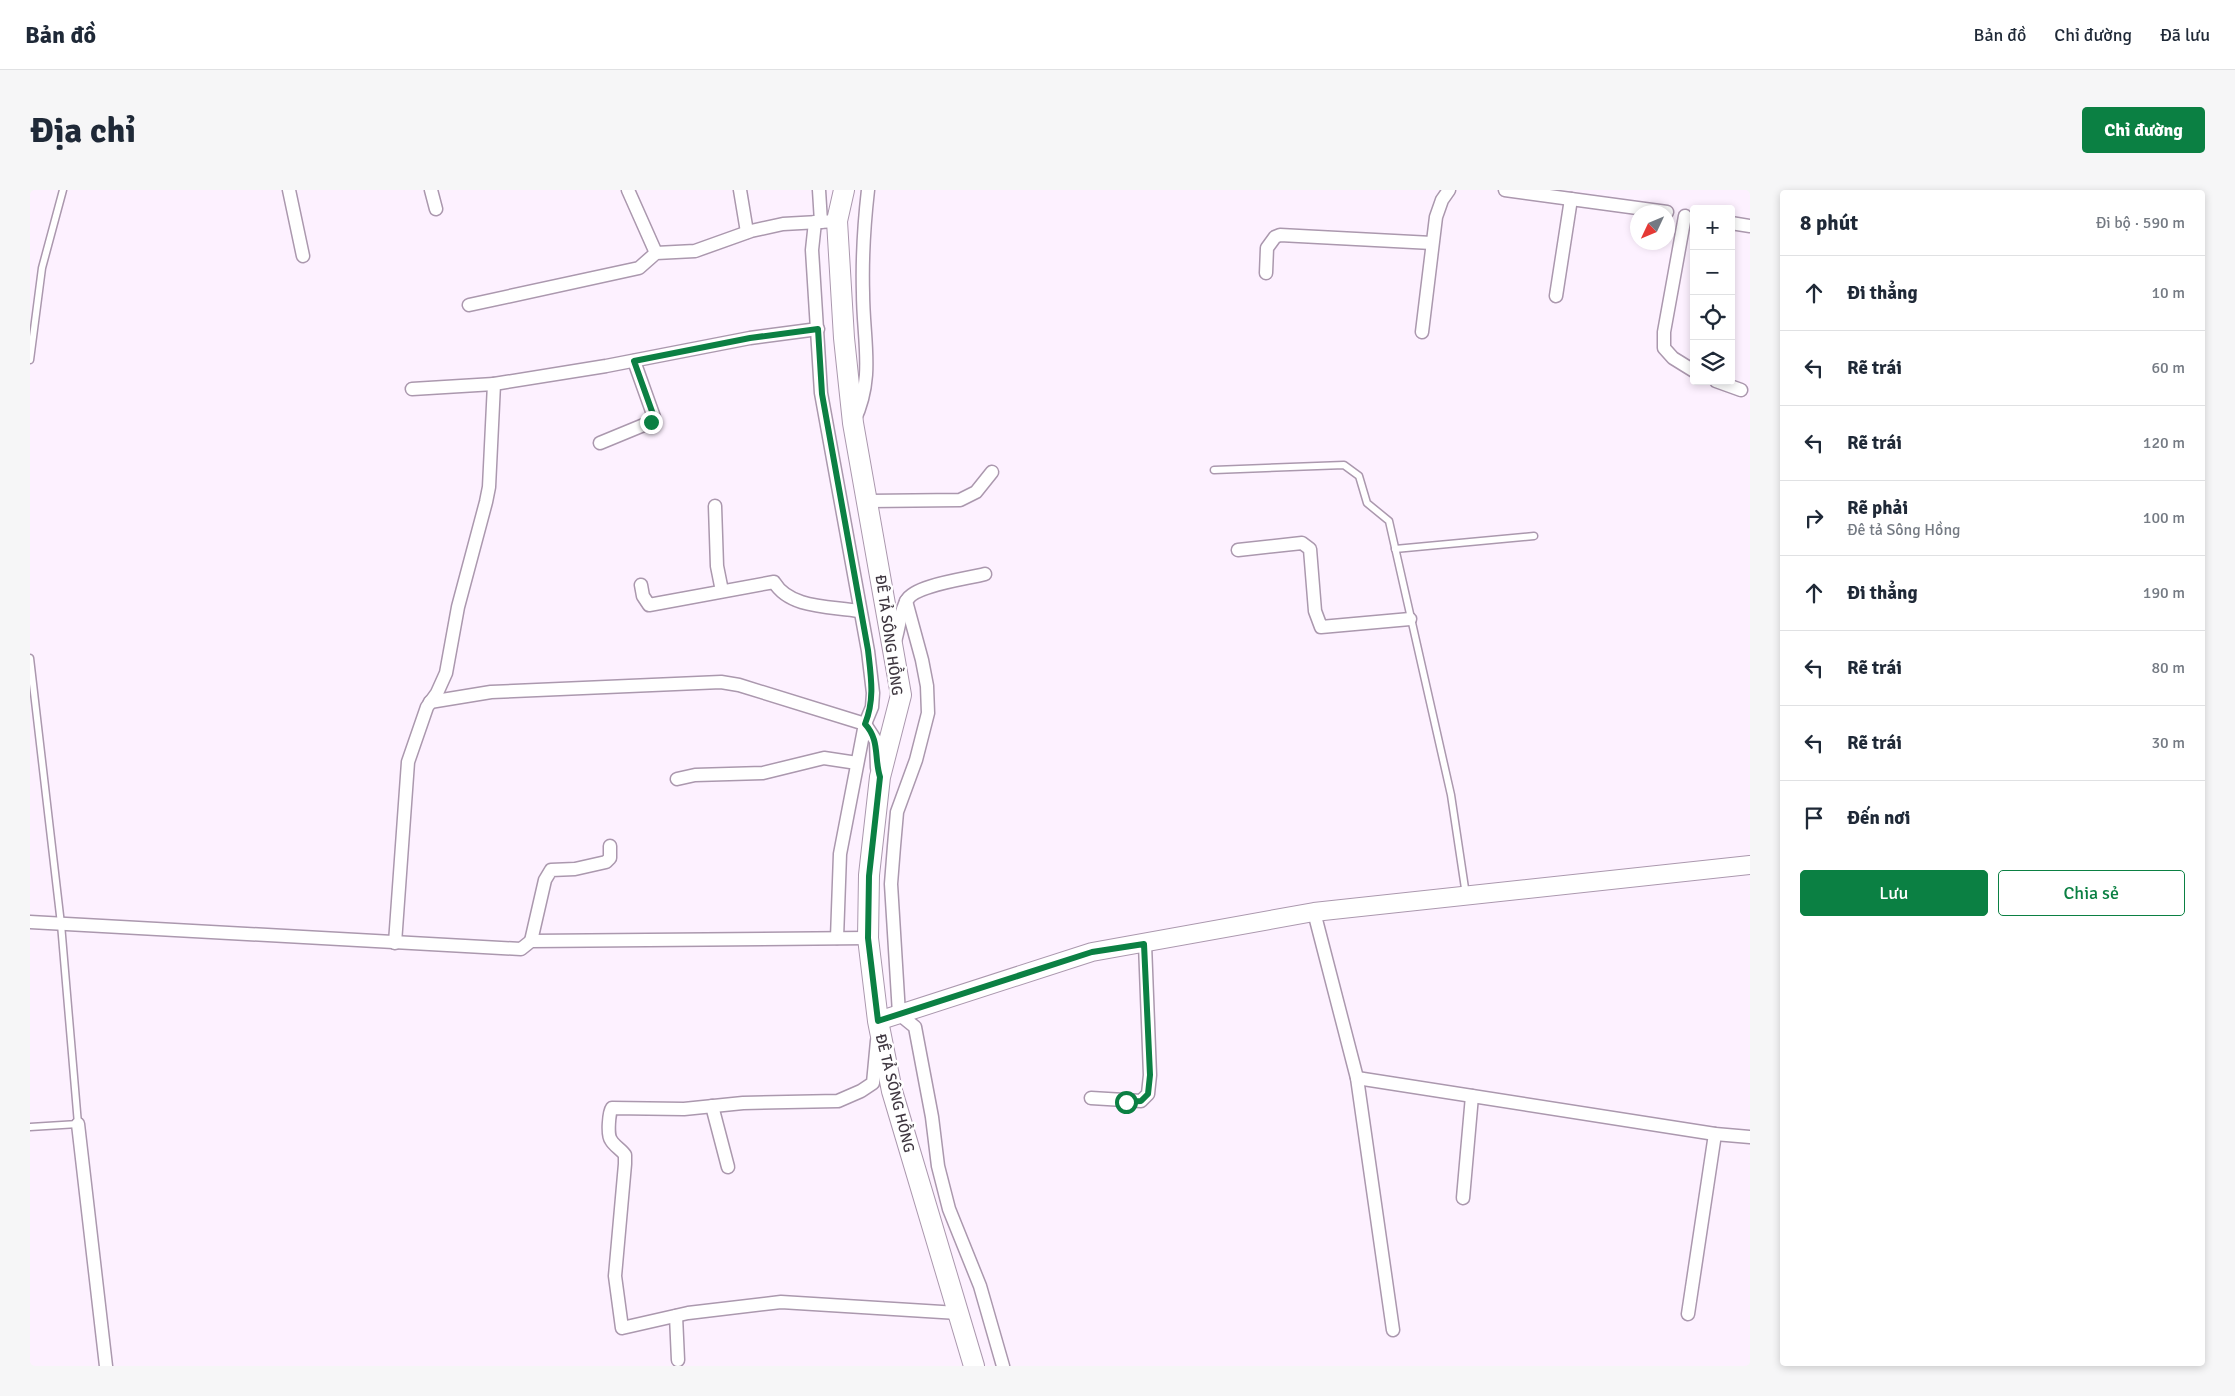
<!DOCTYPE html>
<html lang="vi">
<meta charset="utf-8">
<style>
body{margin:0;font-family:Signika,sans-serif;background:#f6f6f7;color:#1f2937}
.controls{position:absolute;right:15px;top:15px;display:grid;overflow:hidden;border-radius:5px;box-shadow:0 2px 8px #0003}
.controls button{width:45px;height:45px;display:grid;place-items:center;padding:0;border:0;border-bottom:1px solid #e0e1e3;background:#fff;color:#1f2937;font:25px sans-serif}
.compass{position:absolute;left:1600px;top:15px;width:45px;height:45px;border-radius:50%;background:#fff;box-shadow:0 2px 8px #0003;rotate:226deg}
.stop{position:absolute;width:15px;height:15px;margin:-11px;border:4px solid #0b8043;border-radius:50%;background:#fff}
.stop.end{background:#0b8043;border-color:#fff;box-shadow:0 1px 5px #0008}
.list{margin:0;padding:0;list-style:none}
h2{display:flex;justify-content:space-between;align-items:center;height:65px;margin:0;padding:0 20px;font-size:21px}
h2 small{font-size:16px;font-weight:400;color:#747a83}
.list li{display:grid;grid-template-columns:32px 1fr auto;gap:15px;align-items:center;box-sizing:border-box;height:75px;padding:0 20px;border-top:1px solid #e0e1e3}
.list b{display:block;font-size:19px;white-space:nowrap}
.list p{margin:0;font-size:16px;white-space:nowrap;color:#747a83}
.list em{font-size:16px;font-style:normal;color:#747a83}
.actions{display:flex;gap:10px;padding:15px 20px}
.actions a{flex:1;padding:11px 0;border:1px solid #0b8043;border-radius:5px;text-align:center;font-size:18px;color:#0b8043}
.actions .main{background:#0b8043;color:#fff}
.icon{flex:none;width:28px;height:28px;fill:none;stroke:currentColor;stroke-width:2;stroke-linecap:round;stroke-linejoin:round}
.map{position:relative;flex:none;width:1720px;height:1176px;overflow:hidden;border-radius:5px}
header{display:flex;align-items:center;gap:30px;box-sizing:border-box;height:70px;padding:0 25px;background:#fff;border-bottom:1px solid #e0e1e3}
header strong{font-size:24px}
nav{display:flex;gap:28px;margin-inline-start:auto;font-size:18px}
.intro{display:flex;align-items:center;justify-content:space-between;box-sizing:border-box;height:120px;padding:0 30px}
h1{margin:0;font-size:35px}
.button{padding:12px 22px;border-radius:5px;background:#0b8043;color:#fff;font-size:18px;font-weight:700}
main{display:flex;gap:30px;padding:0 30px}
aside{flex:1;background:#fff;border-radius:5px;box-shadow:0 2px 8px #0003}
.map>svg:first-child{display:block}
</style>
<header>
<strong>Bản đồ</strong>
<nav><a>Bản đồ</a><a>Chỉ đường</a><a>Đã lưu</a></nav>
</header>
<div class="intro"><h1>Địa chỉ</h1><a class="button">Chỉ đường</a></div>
<main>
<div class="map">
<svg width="1720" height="1176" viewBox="0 0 1720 1176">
<rect width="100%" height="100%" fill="#fdf1ff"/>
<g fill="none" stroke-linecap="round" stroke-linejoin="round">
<defs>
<g id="lane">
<path d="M 0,170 L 12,78 L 33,0"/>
<path d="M 1184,280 L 1314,275 L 1329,286 L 1337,313 L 1359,331 L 1421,605 L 1436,705"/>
<path d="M 1365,359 L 1504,346"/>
<path d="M 0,468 L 31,734 L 48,934 L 0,937"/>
</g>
<g id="street">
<path d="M 259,0 L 273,66"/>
<path d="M 401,0 L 406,19"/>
<path d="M 598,0 L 626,63"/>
<path d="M 710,0 L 717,42"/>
<path d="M 789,0 L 791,32"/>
<path d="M 1475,0 L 1637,22"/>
<path d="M 1655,26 L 1634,142 L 1634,158 L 1643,168 L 1664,181"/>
<path d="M 785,32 L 782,60 L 791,203 L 838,461 L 843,503 L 842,517 L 835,534 L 810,664 L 807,748"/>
<path d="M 1701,33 L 1720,36"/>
<path d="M 1236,83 L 1237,58 L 1245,47 L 1250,45 L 1402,53"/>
<path d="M 1526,106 L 1541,9"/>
<path d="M 439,115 L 609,78 L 626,63 L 665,61 L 721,41 L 753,34 L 807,31"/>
<path d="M 1392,142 L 1406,27 L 1412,10 L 1419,0"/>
<path d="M 1686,191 L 1711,200"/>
<path d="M 382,199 L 464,194"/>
<path d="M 824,231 C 845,187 833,150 833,103 C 832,69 834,35 838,0"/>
<path d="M 570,253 L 621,232 L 624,227 L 604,171"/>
<path d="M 838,311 L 930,310 L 946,302 L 962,282"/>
<path d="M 685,316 L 687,376 L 692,401"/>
<path d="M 1208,360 L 1272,353 L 1280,359 L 1285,421 L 1291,437 L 1380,429"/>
<path d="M 611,395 L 613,406 L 619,415 L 744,392 C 760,419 801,416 829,421"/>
<path d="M 876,411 L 892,470 L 897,496 L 898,523 L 886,570 L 867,622 L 864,656 L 861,694 L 869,824 L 885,837 L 902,927 L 908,976 L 919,1019 L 950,1096 L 973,1176"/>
<path d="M 865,451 C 869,439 870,421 877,410 C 885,395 937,389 955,384"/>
<path d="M 400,512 L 461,502 L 691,492 L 709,495 L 835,534 L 846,551 L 847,578"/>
<path d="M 647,589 L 665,585 L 733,583 L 794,568 L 827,573"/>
<path d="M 1284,722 L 1327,888 L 1363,1140"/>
<path d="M 0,732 L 491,759 L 501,751 L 838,748"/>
<path d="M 501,751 L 515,690 L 521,680 L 545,679 L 576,672 L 580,668 L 580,656"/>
<path d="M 365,753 L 378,572 L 397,517 L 407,503 L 416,483 L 428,417 L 456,312 L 459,297 L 464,194 L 576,176 L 720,148 L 788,139"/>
<path d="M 847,851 L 843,893 L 831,901 L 808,911 L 713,913 L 654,919 L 582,918 C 579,922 577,945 581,950 C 584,956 591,959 595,965 L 595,974 L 585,1086 L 592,1138 L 658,1123 L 751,1112 L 928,1123"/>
<path d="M 1327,888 L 1685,944 L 1720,947"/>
<path d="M 1061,908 L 1111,911 L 1118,904 L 1120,885 L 1115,754"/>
<path d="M 682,916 L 698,977"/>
<path d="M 48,934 L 76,1176"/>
<path d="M 1433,1008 L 1442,906"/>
<path d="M 1658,1124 L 1685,944"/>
<path d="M 646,1126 L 648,1170"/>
</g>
<path id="secondary" d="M 848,831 L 1062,762 L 1284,722 L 1720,675"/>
<path id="primary" d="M 814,0 L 807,31 L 814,148 L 823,233 L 871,505 L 850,587 L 839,685 L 838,748 L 848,831 L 862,901 L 944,1176"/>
</defs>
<use href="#lane" stroke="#ab98ae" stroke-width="9"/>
<use href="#street" stroke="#ab98ae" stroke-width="15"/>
<use href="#secondary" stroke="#ab98ae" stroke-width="20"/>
<use href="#primary" stroke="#ab98ae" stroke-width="22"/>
<use href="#lane" stroke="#fff" stroke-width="6"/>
<use href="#street" stroke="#fff" stroke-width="12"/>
<use href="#secondary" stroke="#fff" stroke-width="18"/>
<use href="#primary" stroke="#fff" stroke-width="20"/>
</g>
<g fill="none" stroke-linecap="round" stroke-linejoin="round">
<path stroke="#0b8043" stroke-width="6" d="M 621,232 L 624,227 L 604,171 L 720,148 L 788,139 L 792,204 L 838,460 C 841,487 845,509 835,534 C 850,550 844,568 850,587 L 839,686 L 838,748 L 848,831 L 1062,762 L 1114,754 L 1120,885 L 1118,904 L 1111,911 L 1096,912"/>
</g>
<g text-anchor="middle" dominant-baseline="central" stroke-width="5" stroke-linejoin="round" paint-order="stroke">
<g font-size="15" fill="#3f3740" stroke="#fff">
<text transform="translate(859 445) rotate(82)">ĐÊ TẢ SÔNG HỒNG</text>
<text transform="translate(865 903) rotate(76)">ĐÊ TẢ SÔNG HỒNG</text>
</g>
</g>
</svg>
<div class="controls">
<button>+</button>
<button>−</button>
<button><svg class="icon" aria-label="locate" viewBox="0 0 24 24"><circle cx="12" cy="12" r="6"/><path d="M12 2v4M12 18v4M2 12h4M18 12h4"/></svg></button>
<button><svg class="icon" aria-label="layers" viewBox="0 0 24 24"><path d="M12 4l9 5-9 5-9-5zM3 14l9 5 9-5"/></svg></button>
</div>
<svg class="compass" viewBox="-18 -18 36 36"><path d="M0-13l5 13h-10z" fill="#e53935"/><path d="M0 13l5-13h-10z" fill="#747a83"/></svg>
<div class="stop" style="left:1096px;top:912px"></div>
<div class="stop end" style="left:621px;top:232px"></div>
</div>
<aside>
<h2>8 phút<small>Đi bộ · 590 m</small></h2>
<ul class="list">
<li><svg class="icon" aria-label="ahead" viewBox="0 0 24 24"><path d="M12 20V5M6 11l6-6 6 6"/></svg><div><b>Đi thẳng</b></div><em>10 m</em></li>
<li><svg class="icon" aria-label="left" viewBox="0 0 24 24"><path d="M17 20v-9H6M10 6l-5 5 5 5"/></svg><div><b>Rẽ trái</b></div><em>60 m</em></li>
<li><svg class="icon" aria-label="left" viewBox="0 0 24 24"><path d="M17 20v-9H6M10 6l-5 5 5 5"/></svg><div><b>Rẽ trái</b></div><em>120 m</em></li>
<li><svg class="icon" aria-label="right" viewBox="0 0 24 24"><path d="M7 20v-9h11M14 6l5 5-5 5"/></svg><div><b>Rẽ phải</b><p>Đê tả Sông Hồng</p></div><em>100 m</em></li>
<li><svg class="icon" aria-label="ahead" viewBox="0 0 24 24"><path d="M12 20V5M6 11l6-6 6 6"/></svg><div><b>Đi thẳng</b></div><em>190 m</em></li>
<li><svg class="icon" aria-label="left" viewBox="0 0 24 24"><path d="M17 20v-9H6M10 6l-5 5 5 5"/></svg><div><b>Rẽ trái</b></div><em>80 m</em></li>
<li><svg class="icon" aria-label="left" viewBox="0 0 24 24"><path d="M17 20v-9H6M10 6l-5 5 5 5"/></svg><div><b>Rẽ trái</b></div><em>30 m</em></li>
<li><svg class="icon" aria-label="arrive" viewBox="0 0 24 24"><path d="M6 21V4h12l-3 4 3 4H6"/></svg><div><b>Đến nơi</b></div></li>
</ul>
<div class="actions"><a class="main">Lưu</a><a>Chia sẻ</a></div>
</aside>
</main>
